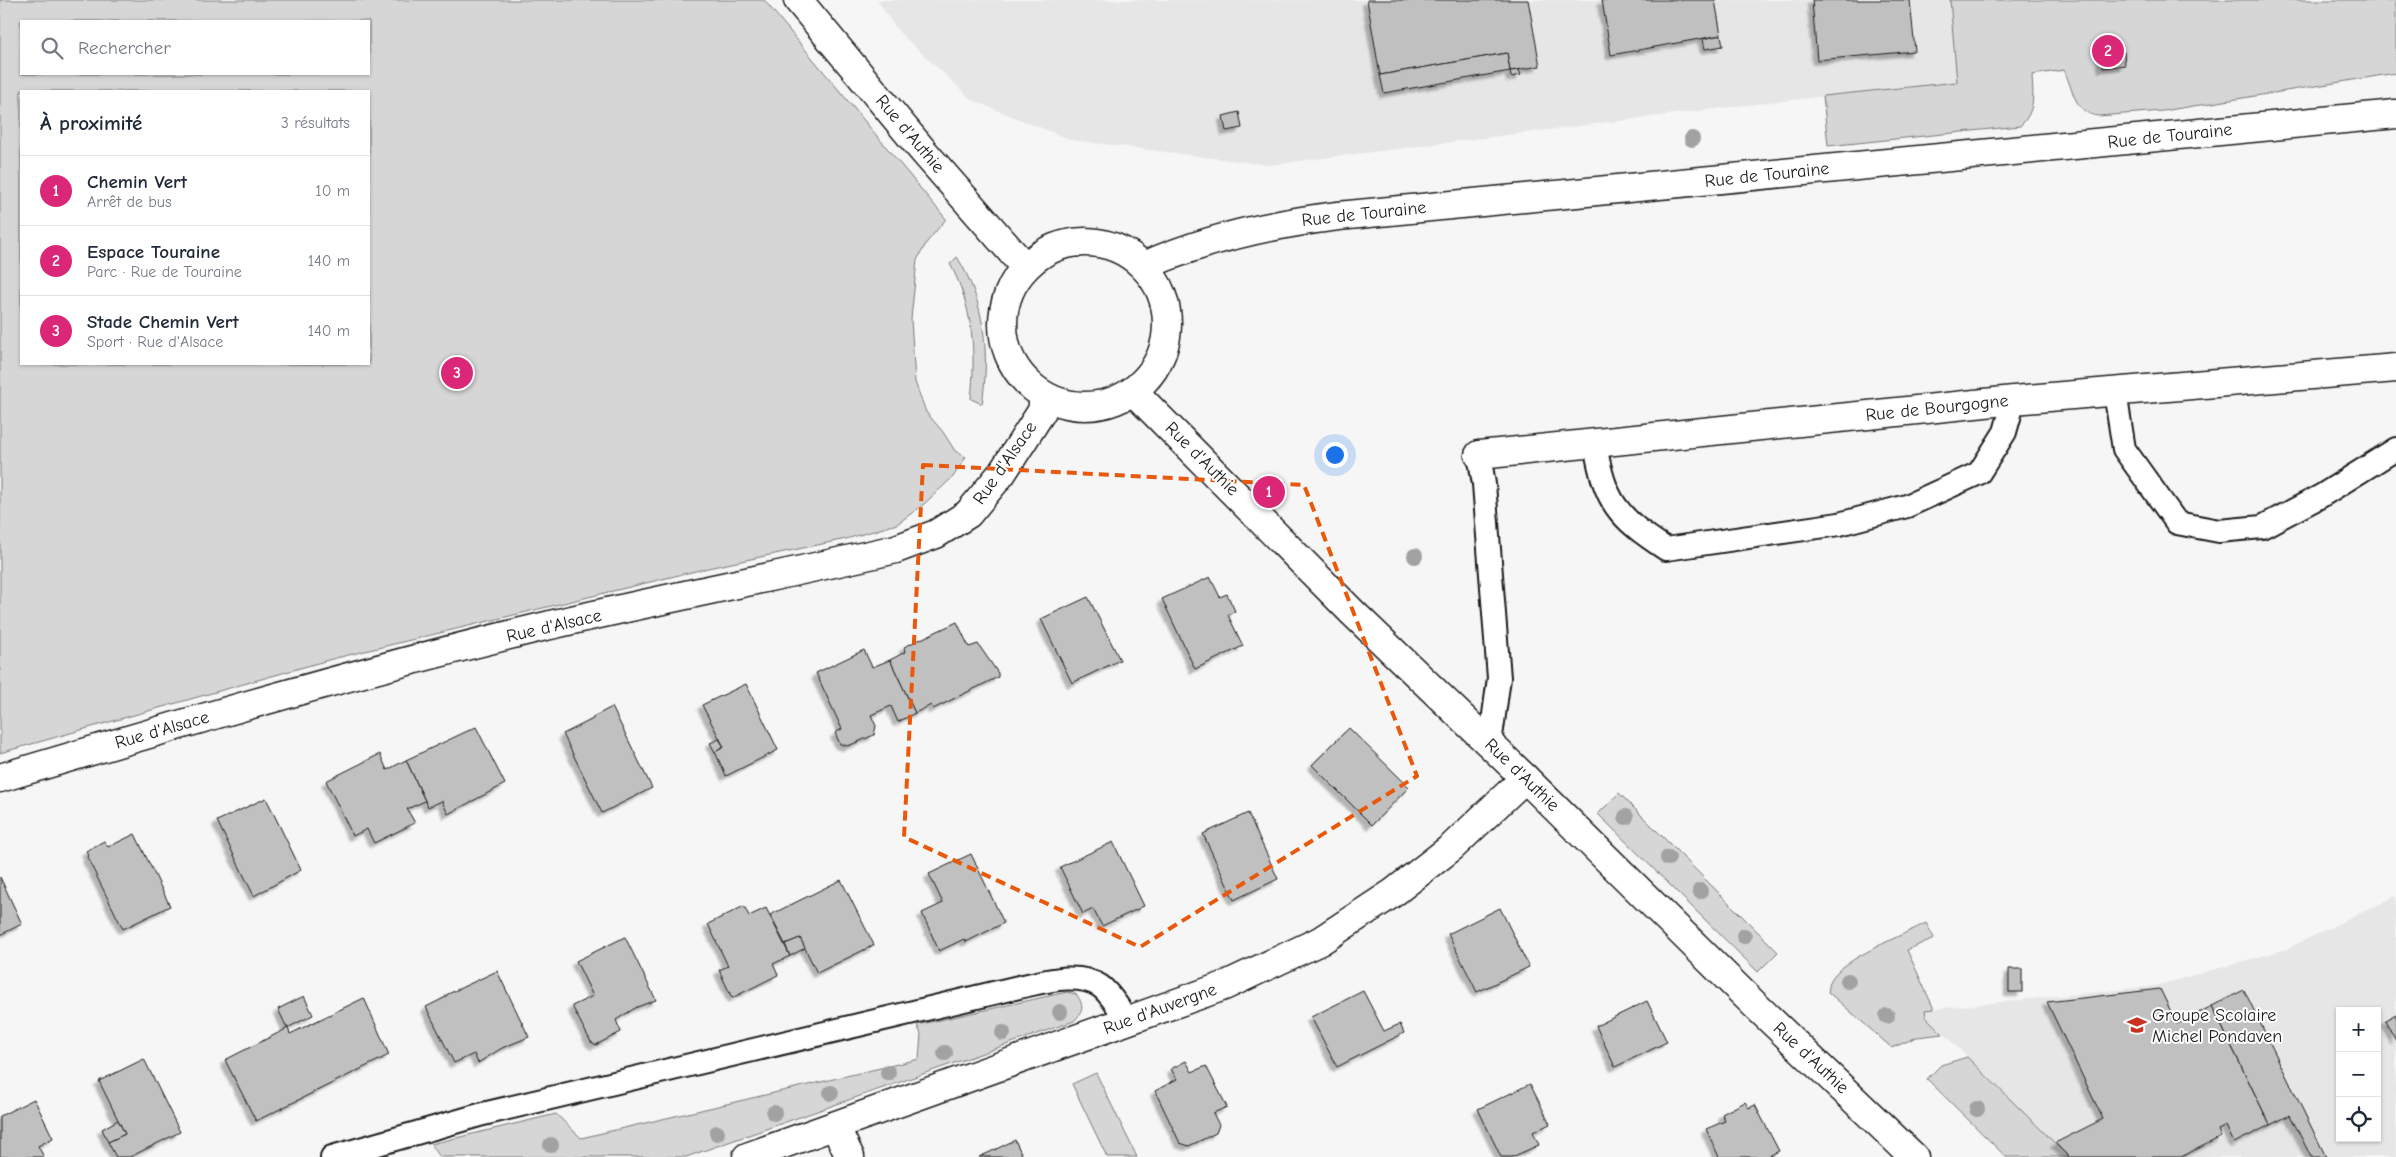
<!DOCTYPE html>
<html lang="fr">
<meta charset="utf-8">
<style>
body{margin:0;font-family:"Comic Neue",sans-serif;background:#f6f6f7;color:#1f2937}
.controls{position:absolute;right:15px;bottom:15px;display:grid;overflow:hidden;border-radius:0px;box-shadow:0 1px 4px #0004}
.controls button{width:45px;height:45px;display:grid;place-items:center;padding:0;border:0;border-bottom:1px solid #e0e1e3;background:#fff;color:#1f2937;font:25px sans-serif}
.you{position:absolute;left:1334px;top:454px;width:18px;height:18px;margin:-12px;border:4px solid #fff;border-radius:50%;background:#1a73e8;box-shadow:0 0 0 8px #1a73e833}
.badge{display:grid;place-items:center;width:32px;height:32px;border-radius:50%;background:#db2777;color:#fff;font-size:16px;font-weight:700}
.pin{position:absolute;translate:-50% -50%;border:2px solid #fff;box-shadow:0 1px 5px #0006}
.list{margin:0;padding:0;list-style:none}
h2{display:flex;justify-content:space-between;align-items:center;height:65px;margin:0;padding:0 20px;font-size:21px}
h2 small{font-size:16px;font-weight:400;color:#747a83}
.list li{display:grid;grid-template-columns:32px 1fr auto;gap:15px;align-items:center;box-sizing:border-box;height:70px;padding:0 20px;border-top:1px solid #e0e1e3}
.list b{display:block;font-size:19px;white-space:nowrap}
.list p{margin:0;font-size:16px;white-space:nowrap;color:#747a83}
.list em{font-size:16px;font-style:normal;color:#747a83}
.icon{flex:none;width:28px;height:28px;fill:none;stroke:currentColor;stroke-width:2;stroke-linecap:round;stroke-linejoin:round}
.map{position:relative;flex:none;width:2396px;height:1157px;overflow:hidden}
.search{position:absolute;background:#fff;box-shadow:0 1px 4px #0004;left:20px;top:20px;width:350px;height:55px;display:flex;align-items:center;gap:12px;box-sizing:border-box;padding:0 18px;border-radius:0px;color:#747a83;font-size:19px}
.panel{position:absolute;background:#fff;box-shadow:0 1px 4px #0004;left:20px;top:90px;width:350px;height:275px;border-radius:0px}
.map>svg:first-child{display:block}
</style>
<div class="map">
<svg width="2396" height="1157" viewBox="0 0 2396 1157">
<defs>
<filter id="shadow"><feDropShadow dx="-4.5" dy="4.5" stdDeviation="1" flood-color="#0004"/></filter>
</defs>
<rect width="100%" height="100%" fill="#f6f6f6"/>
<filter id="ink" filterUnits="userSpaceOnUse"><feTurbulence type="fractalNoise" baseFrequency=".02" numOctaves="2"/><feDisplacementMap in="SourceGraphic" scale="10" xChannelSelector="R" yChannelSelector="G"/><feConvolveMatrix kernelMatrix="1 2 1 2 8 2 1 2 1" color-interpolation-filters="sRGB"/></filter>
<g filter="url(#ink)">
<g fill="#e6e6e6" fill-rule="evenodd">
<path d="M 877,0 L 1950,0 L 1958,82 L 1771,102 L 1268,165 L 1071,140 L 972,100 L 897,30 Z"/>
<path d="M 2396,896 L 2396,1157 L 2069,1157 L 1926,1016 L 1925,1010 L 2155,986 L 2284,950 ZM 2340,1011 L 2377,1011 L 2377,1138 L 2340,1138 Z"/>
</g>
<g fill="#d6d6d6" stroke="#797979" fill-rule="evenodd">
<path d="M 0,0 L 764,0 L 946,219 L 927,242 L 917,260 L 911,319 L 915,382 L 926,412 L 943,432 L 955,451 L 966,457 L 953,477 L 924,504 L 897,524 L 846,539 L 708,568 L 332,659 L 0,753 ZM 21,21 L 369,21 L 369,74 L 21,74 ZM 21,91 L 369,91 L 369,364 L 21,364 Z"/>
<path d="M 1950,0 L 2396,0 L 2396,73 L 2163,111 L 2098,116 C 2074,113 2073,89 2064,70 L 2032,75 C 2033,95 2036,111 2020,126 L 1828,146 L 1823,96 L 1957,82 Z"/>
<path d="M 957,257 C 985,301 990,353 982,404 L 971,399 C 976,352 973,306 950,264 Z"/>
<path d="M 1619,793 L 1778,952 L 1758,972 L 1598,814 Z"/>
<path d="M 1926,923 L 1934,938 L 1907,950 L 1933,1007 L 1933,1009 L 1925,1010 L 1926,1017 L 1943,1034 L 1917,1037 L 1892,1048 L 1828,992 C 1829,988 1829,983 1831,980 C 1840,960 1905,934 1926,923 Z"/>
<path d="M 1067,992 L 1076,994 C 1084,1004 1084,1012 1074,1021 L 686,1157 L 440,1157 L 431,1144 L 556,1114 L 581,1138 L 919,1059 L 921,1034 L 917,1025 Z"/>
<path d="M 1967,1057 L 2069,1157 L 2006,1157 L 1927,1079 L 1941,1065 Z"/>
<path d="M 1096,1073 L 1137,1157 L 1107,1157 L 1072,1084 Z"/>
</g>
<g fill="#c0c0c0" stroke="#1c1c1c" filter="url(#shadow)">
<path d="M 1367,0 L 1528,0 L 1540,66 L 1510,71 L 1507,53 L 1380,75 Z"/>
<path d="M 1602,0 L 1715,0 L 1721,35 L 1611,55 Z"/>
<path d="M 1812,0 L 1910,0 L 1915,51 L 1817,60 Z"/>
<path d="M 1721,35 L 1723,46 L 1705,49 L 1703,39 Z"/>
<path d="M 2124,52 L 2125,65 L 2103,68 L 2101,55 Z"/>
<path d="M 1507,53 L 1510,71 L 1384,93 L 1380,75 Z"/>
<path d="M 1519,70 L 1521,75 L 1511,77 L 1510,71 Z"/>
<path d="M 1239,112 L 1242,128 L 1226,131 L 1223,116 Z"/>
<path d="M 1210,577 L 1220,597 L 1227,594 L 1235,611 L 1228,615 L 1243,646 L 1195,669 L 1162,599 Z"/>
<path d="M 1088,597 L 1120,660 L 1072,683 L 1041,619 Z"/>
<path d="M 957,622 L 969,647 L 978,644 L 998,673 L 998,677 L 933,709 L 931,705 L 915,713 L 890,660 L 905,652 L 904,647 Z"/>
<path d="M 864,650 L 872,667 L 890,660 L 915,713 L 898,722 L 891,706 L 871,715 L 876,726 L 874,735 L 848,746 L 840,744 L 835,733 L 842,729 L 816,673 Z"/>
<path d="M 746,684 L 778,750 L 726,776 L 715,752 L 724,747 L 702,705 Z"/>
<path d="M 612,707 L 652,788 L 602,813 L 563,734 L 593,719 L 593,717 Z"/>
<path d="M 476,727 L 505,784 L 448,814 L 442,801 L 428,807 L 406,760 Z"/>
<path d="M 1349,728 L 1409,787 L 1372,825 L 1312,765 Z"/>
<path d="M 719,739 L 724,747 L 715,752 L 710,743 Z"/>
<path d="M 380,754 L 387,770 L 406,760 L 425,801 L 407,809 L 415,823 L 374,843 L 367,829 L 353,836 L 326,781 Z"/>
<path d="M 266,798 L 301,870 L 254,896 L 217,821 Z"/>
<path d="M 1248,813 L 1278,879 L 1234,900 L 1203,834 Z"/>
<path d="M 135,834 L 170,906 L 123,929 L 87,857 L 89,856 L 86,851 L 104,841 L 108,847 Z"/>
<path d="M 1113,842 L 1144,906 L 1102,926 L 1093,909 L 1083,914 L 1060,867 Z"/>
<path d="M 971,854 L 1004,923 L 966,942 L 964,939 L 939,951 L 922,913 L 943,903 L 929,874 Z"/>
<path d="M 0,877 L 22,924 L 0,935 Z"/>
<path d="M 841,880 L 874,945 L 817,973 L 800,938 L 785,944 L 770,915 Z"/>
<path d="M 744,906 L 749,916 L 766,908 L 790,956 L 773,964 L 778,975 L 732,998 L 719,970 L 728,966 L 708,924 Z"/>
<path d="M 1500,908 L 1529,967 L 1477,992 L 1448,934 Z"/>
<path d="M 625,937 L 656,1000 L 637,1007 L 616,1020 L 621,1032 L 596,1045 L 591,1042 L 572,1006 L 593,996 L 576,961 Z"/>
<path d="M 800,938 L 805,948 L 790,956 L 785,944 Z"/>
<rect x="2009" y="969" width="13" height="23"/>
<path d="M 497,971 L 529,1037 L 502,1048 L 478,1063 L 474,1054 L 454,1063 L 426,1007 L 446,997 L 446,995 Z"/>
<path d="M 2160,989 L 2177,1024 L 2212,1006 L 2270,1125 L 2234,1143 L 2226,1126 L 2218,1130 L 2221,1137 L 2181,1157 L 2069,1157 L 2055,1143 L 2103,1119 L 2047,1002 Z"/>
<path d="M 2244,990 L 2326,1157 L 2311,1157 L 2290,1115 L 2270,1125 L 2212,1006 Z"/>
<path d="M 1363,991 L 1384,1031 L 1400,1024 L 1404,1033 L 1337,1067 L 1311,1017 Z"/>
<path d="M 304,996 L 313,1015 L 287,1028 L 278,1009 Z"/>
<path d="M 364,998 L 389,1055 L 256,1121 L 225,1060 L 288,1028 L 290,1034 Z"/>
<path d="M 1647,1001 L 1667,1042 L 1615,1067 L 1596,1026 Z"/>
<path d="M 2396,1014 L 2396,1041 L 2385,1020 Z"/>
<path d="M 144,1059 L 180,1132 L 130,1157 L 116,1157 L 108,1142 L 125,1134 L 99,1081 Z"/>
<path d="M 1186,1061 L 1192,1072 L 1206,1066 L 1227,1107 L 1213,1113 L 1219,1125 L 1216,1133 L 1189,1146 L 1180,1143 L 1155,1091 L 1177,1079 L 1171,1069 Z"/>
<path d="M 1530,1084 L 1550,1124 L 1533,1132 L 1539,1145 L 1512,1157 L 1501,1157 L 1478,1109 Z"/>
<path d="M 34,1099 L 53,1138 L 38,1146 L 44,1157 L 0,1157 L 0,1116 Z"/>
<path d="M 1745,1102 L 1749,1108 L 1755,1105 L 1779,1151 L 1767,1157 L 1719,1157 L 1706,1129 L 1725,1121 L 1722,1114 Z"/>
<path d="M 118,1120 L 125,1134 L 108,1142 L 102,1129 Z"/>
<path d="M 1015,1140 L 1023,1157 L 979,1157 L 988,1153 Z"/>
</g>
<g fill="none" stroke-linecap="round" stroke-linejoin="round">
<defs>
<g id="lane">
<path d="M 2115,392 L 2124,449 L 2177,523 L 2219,531 L 2262,527 L 2321,496 L 2396,449"/>
<path d="M 1595,444 C 1605,502 1617,517 1666,549 L 1839,524 L 1907,506 L 1979,473 L 2005,432 L 2014,400"/>
<path d="M 1479,455 L 1484,484 L 1499,678 L 1490,744"/>
<path d="M 332,1157 L 483,1114 L 1019,987 C 1043,982 1077,971 1100,986 C 1110,993 1119,1009 1127,1019"/>
</g>
<g id="street">
<path d="M 1479,455 L 2014,400 L 2396,368"/>
<path d="M 835,1126 L 850,1157"/>
<path d="M 747,1157 L 1224,986 L 1320,941 L 1393,893 L 1452,847 L 1525,778"/>
</g>
<g id="secondary">
<path d="M 798,0 L 924,152 L 1024,266"/>
<circle cx="1085" cy="324" r="82"/>
<path d="M 1144,266 C 1205,239 1272,224 1338,216 L 2396,114"/>
<path d="M 1133,391 L 1353,613 L 1525,778 L 1756,1006 L 1914,1157"/>
<path d="M 0,778 C 181,724 363,670 546,626 C 662,599 779,576 896,549 L 936,534 L 968,514 L 1002,473 L 1042,411 L 1044,396"/>
</g>
</defs>
<use href="#lane" stroke="#1c1c1c" stroke-width="26"/>
<use href="#street" stroke="#1c1c1c" stroke-width="31"/>
<use href="#secondary" stroke="#1c1c1c" stroke-width="31"/>
<use href="#lane" stroke="#fff" stroke-width="22"/>
<use href="#street" stroke="#fff" stroke-width="28"/>
<use href="#secondary" stroke="#fff" stroke-width="28"/>
</g>
<g fill="#a2a2a2">
<circle cx="1692" cy="139" r="8"/>
<circle cx="1415" cy="556" r="8"/>
<circle cx="1626" cy="817" r="8"/>
<circle cx="1668" cy="858" r="8"/>
<circle cx="1700" cy="891" r="8"/>
<circle cx="1744" cy="936" r="8"/>
<circle cx="1848" cy="981" r="8"/>
<circle cx="1060" cy="1012" r="8"/>
<circle cx="1887" cy="1016" r="8"/>
<circle cx="1003" cy="1033" r="8"/>
<circle cx="945" cy="1053" r="8"/>
<circle cx="888" cy="1073" r="8"/>
<circle cx="831" cy="1093" r="8"/>
<circle cx="1977" cy="1109" r="8"/>
<circle cx="774" cy="1113" r="8"/>
<circle cx="717" cy="1133" r="8"/>
<circle cx="551" cy="1145" r="8"/>
</g>
</g>
<path fill="none" stroke="#e8590c" stroke-width="4" stroke-dasharray="10 6" stroke-linejoin="round" d="M 923,465 L 1304,485 L 1417,776 L 1140,947 L 904,837 Z"/>
<defs>
<symbol id="school-bare" viewBox="-9 -9 18 18"><path d="M0-5L7-2L0 1L-7-2ZM-4 1L0 2.5L4 1V4Q0 6-4 4Z" fill="#c8321e" stroke="#fff" stroke-width="2.5" paint-order="stroke"/></symbol>
</defs>
<g fill-rule="evenodd">
<use href="#school-bare" x="2123" y="1011" width="28" height="28"/>
</g>
<g text-anchor="middle" dominant-baseline="central" stroke-width="4" stroke-linejoin="round" paint-order="stroke">
<g font-size="18" fill="#1c1c1c" stroke="#fff">
<text transform="translate(910 134) rotate(50)">Rue d'Authie</text>
<text transform="translate(2170 136) rotate(-6)">Rue de Touraine</text>
<text transform="translate(1767 175) rotate(-6)">Rue de Touraine</text>
<text transform="translate(1364 214) rotate(-6)">Rue de Touraine</text>
<text transform="translate(1937 408) rotate(-6)">Rue de Bourgogne</text>
<text transform="translate(1202 459) rotate(45)">Rue d'Authie</text>
<text transform="translate(1005 463) rotate(-55)">Rue d'Alsace</text>
<text transform="translate(554 626) rotate(-13)">Rue d'Alsace</text>
<text transform="translate(162 730) rotate(-16)">Rue d'Alsace</text>
<text transform="translate(1522 775) rotate(44)">Rue d'Authie</text>
<text transform="translate(1160 1009) rotate(-20)">Rue d'Auvergne</text>
<text transform="translate(1811 1058) rotate(43)">Rue d'Authie</text>
</g>
<g font-size="18" fill="#1c1c1c" stroke="#fff" text-anchor="start">
<text x="2152" y="1015">Groupe Scolaire<tspan x="2152" dy="21">Michel Pondaven</tspan></text>
</g>
</g>
</svg>
<div class="controls">
<button>+</button>
<button>−</button>
<button><svg class="icon" aria-label="locate" viewBox="0 0 24 24"><circle cx="12" cy="12" r="6"/><path d="M12 2v4M12 18v4M2 12h4M18 12h4"/></svg></button>
</div>
<div class="you"></div>
<div class="pin badge" style="left:1269px;top:492px">1</div>
<div class="pin badge" style="left:2108px;top:51px">2</div>
<div class="pin badge" style="left:457px;top:373px">3</div>
<div class="search"><svg class="icon" aria-label="search" viewBox="0 0 24 24"><circle cx="10" cy="10" r="6"/><path d="M15 15l6 6"/></svg>Rechercher</div>
<section class="panel">
<h2>À proximité<small>3 résultats</small></h2>
<ul class="list">
<li><span class="badge">1</span><div><b>Chemin Vert</b><p>Arrêt de bus</p></div><em>10 m</em></li>
<li><span class="badge">2</span><div><b>Espace Touraine</b><p>Parc · Rue de Touraine</p></div><em>140 m</em></li>
<li><span class="badge">3</span><div><b>Stade Chemin Vert</b><p>Sport · Rue d'Alsace</p></div><em>140 m</em></li>
</ul>
</section>
</div>
